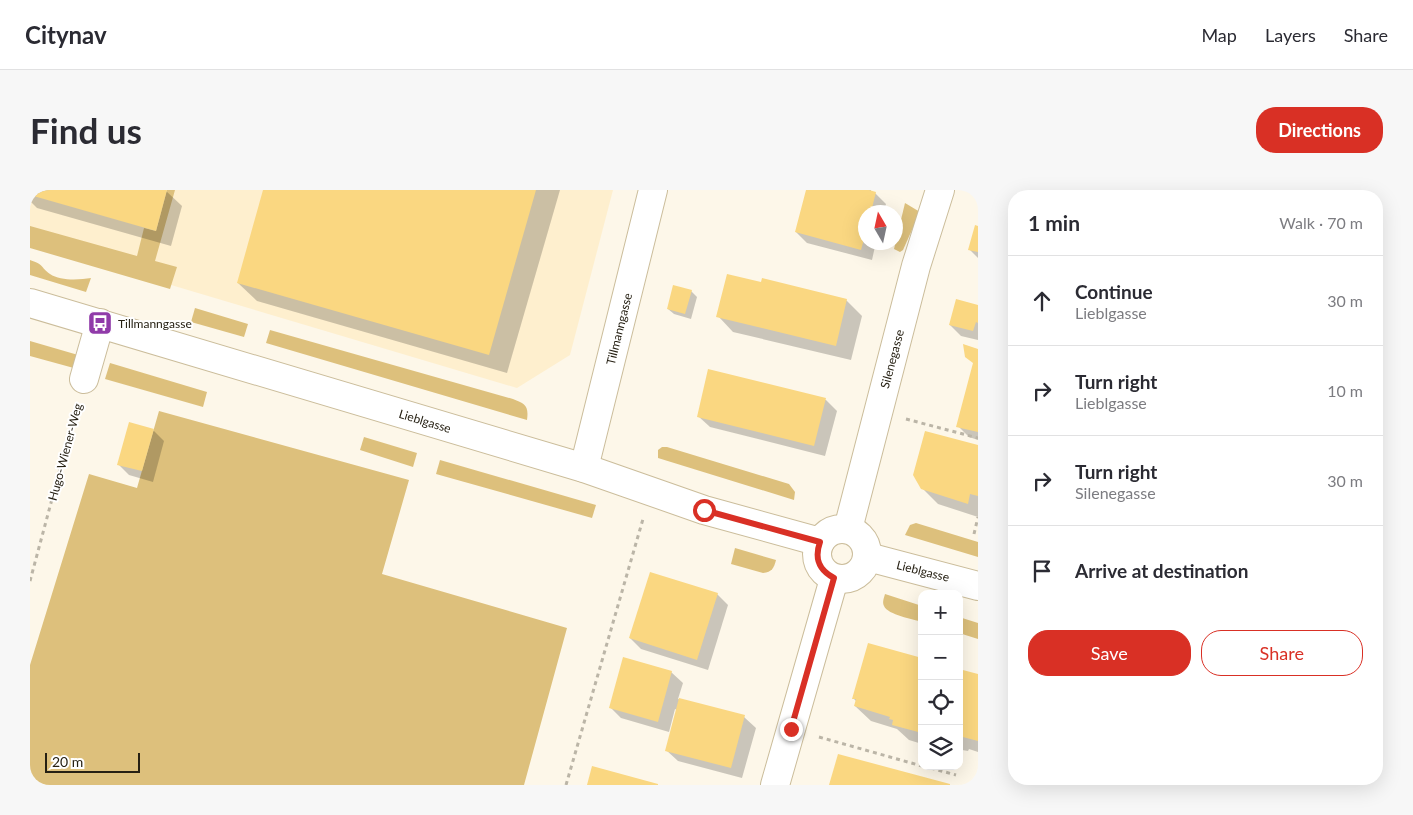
<!DOCTYPE html>
<meta charset="utf-8">
<style>
body{margin:0;font-family:Lato,sans-serif;background:#f7f7f7;color:#2b2b33}
.controls{position:absolute;right:15px;bottom:15px;display:grid;overflow:hidden;border-radius:10px;box-shadow:0 5px 20px #0002}
.controls button{width:45px;height:45px;display:grid;place-items:center;padding:0;border:0;border-bottom:1px solid #e1e1e2;background:#fff;color:#2b2b33;font:25px sans-serif}
.compass{position:absolute;left:828px;top:15px;width:45px;height:45px;border-radius:50%;background:#fff;box-shadow:0 5px 20px #0002;rotate:351deg}
.scale{position:absolute;left:15px;bottom:12px;width:95px;box-sizing:border-box;padding-left:5px;border:2px solid #262013;border-top:0;font-size:14px;line-height:18px;white-space:nowrap;color:#262013;-webkit-text-stroke:4px #fff;paint-order:stroke}
.stop{position:absolute;width:15px;height:15px;margin:-11px;border:4px solid #d93025;border-radius:50%;background:#fff}
.stop.end{background:#d93025;border-color:#fff;box-shadow:0 1px 5px #0008}
.list{margin:0;padding:0;list-style:none}
h2{display:flex;justify-content:space-between;align-items:center;height:65px;margin:0;padding:0 20px;font-size:21px}
h2 small{font-size:16px;font-weight:400;color:#7c7c81}
.list li{display:grid;grid-template-columns:32px 1fr auto;gap:15px;align-items:center;box-sizing:border-box;height:90px;padding:0 20px;border-top:1px solid #e1e1e2}
.list b{display:block;font-size:19px;white-space:nowrap}
.list p{margin:0;font-size:16px;white-space:nowrap;color:#7c7c81}
.list em{font-size:16px;font-style:normal;color:#7c7c81}
.actions{display:flex;gap:10px;padding:15px 20px}
.actions a{flex:1;padding:11px 0;border:1px solid #d93025;border-radius:20px;text-align:center;font-size:18px;color:#d93025}
.actions .main{background:#d93025;color:#fff}
.icon{flex:none;width:28px;height:28px;fill:none;stroke:currentColor;stroke-width:2;stroke-linecap:round;stroke-linejoin:round}
.map{position:relative;flex:none;width:948px;height:595px;overflow:hidden;border-radius:20px}
header{display:flex;align-items:center;gap:30px;box-sizing:border-box;height:70px;padding:0 25px;background:#fff;border-bottom:1px solid #e1e1e2}
header strong{font-size:24px}
nav{display:flex;gap:28px;margin-inline-start:auto;font-size:18px}
.intro{display:flex;align-items:center;justify-content:space-between;box-sizing:border-box;height:120px;padding:0 30px}
h1{margin:0;font-size:35px}
.button{padding:12px 22px;border-radius:20px;background:#d93025;color:#fff;font-size:18px;font-weight:700}
main{display:flex;gap:30px;padding:0 30px}
aside{flex:1;background:#fff;border-radius:20px;box-shadow:0 5px 20px #0002}
.map>svg:first-child{display:block}
</style>
<header>
<strong>Citynav</strong>
<nav><a>Map</a><a>Layers</a><a>Share</a></nav>
</header>
<div class="intro"><h1>Find us</h1><a class="button">Directions</a></div>
<main>
<div class="map">
<svg width="948" height="595" viewBox="0 0 948 595">
<rect width="100%" height="100%" fill="#fdf7e9"/>
<path fill="#feefce" d="M 0,0 L 583,0 L 540,165 L 487,198 L 0,53 Z"/>
<g fill="#ddc07c">
<path d="M 137,0 L 145,0 L 125,71 L 147,77 L 140,99 L 0,58 L 0,36 L 107,66 L 114,38 L 126,41 Z"/>
<path d="M 875,13 L 890,22 L 873,60 L 870,62 L 864,59 Z"/>
<path d="M 0,70 C 15,75 10,77 20,84 C 30,91 49,90 61,88 L 56,102 L 0,85 Z"/>
<path d="M 165,118 L 218,134 L 214,147 L 161,132 Z"/>
<path d="M 240,140 L 483,209 C 495,214 499,215 497,230 L 236,153 Z"/>
<path d="M 0,151 L 55,167 L 51,180 L 0,166 Z"/>
<path d="M 80,173 L 177,202 L 173,217 L 75,189 Z"/>
<path d="M 129,221 L 379,290 L 352,384 L 537,438 L 494,595 L 0,595 L 0,475 L 59,284 L 107,298 Z"/>
<path d="M 334,247 L 387,263 L 383,277 L 330,260 Z"/>
<path d="M 632,257 L 637,257 L 759,294 L 765,302 L 764,310 L 628,268 L 628,260 Z"/>
<path d="M 410,270 L 566,315 L 562,328 L 406,284 Z"/>
<path d="M 886,333 L 948,352 L 948,367 L 875,345 L 880,335 Z"/>
<path d="M 705,358 L 746,370 C 744,378 742,382 733,383 L 701,374 Z"/>
<path d="M 855,404 L 892,416 L 892,432 C 883,429 858,425 854,416 C 852,412 854,408 855,404 Z"/>
<path d="M 929,427 L 948,433 L 948,449 L 929,443 Z"/>
</g>
<g fill="#0003">
<path d="M 0,0 L 135,0 L 152,16 L 141,56 L 7,18 L 0,11 Z"/>
<path d="M 235,0 L 530,0 L 477,183 L 227,111 L 208,93 Z"/>
<path d="M 777,0 L 841,0 L 841,2 L 845,3 L 856,14 L 854,22 L 836,22 L 836,52 L 846,52 L 842,70 L 777,53 L 766,42 Z"/>
<path d="M 946,37 L 948,37 L 948,68 L 940,60 Z"/>
<path d="M 661,101 L 667,107 L 661,129 L 644,124 L 638,119 Z"/>
<path d="M 816,110 L 832,126 L 821,170 L 703,142 L 688,126 Z"/>
<path d="M 927,111 L 948,116 L 948,150 L 931,146 L 920,135 Z"/>
<path d="M 948,160 L 948,250 L 939,247 L 928,236 Z"/>
<path d="M 679,180 L 796,210 L 807,221 L 795,266 L 680,237 L 668,226 Z"/>
<path d="M 123,240 L 134,251 L 123,292 L 99,285 L 88,274 Z"/>
<path d="M 895,242 L 948,256 L 948,327 L 908,314 L 892,298 Z"/>
<path d="M 687,404 L 698,415 L 678,480 L 611,459 L 600,448 Z"/>
<path d="M 892,469 L 892,554 L 879,550 L 867,539 L 841,531 L 825,516 L 827,512 L 823,508 Z"/>
<path d="M 929,480 L 948,485 L 948,562 L 939,559 L 938,561 L 932,560 L 931,565 L 929,564 Z"/>
<path d="M 641,482 L 653,493 L 648,509 L 714,527 L 726,538 L 712,588 L 648,571 L 636,560 L 647,520 L 645,519 L 639,542 L 591,528 L 580,517 Z"/>
</g>
<g fill="#fad781">
<path d="M 0,0 L 137,0 L 126,41 L 0,5 Z"/>
<path d="M 233,0 L 506,0 L 459,165 L 207,93 Z"/>
<path d="M 776,0 L 839,0 L 846,2 L 841,22 L 836,22 L 836,42 L 831,60 L 765,42 Z"/>
<path d="M 945,35 L 948,36 L 948,62 L 938,60 Z"/>
<path d="M 697,84 L 731,92 L 732,88 L 817,109 L 806,156 L 686,127 Z"/>
<path d="M 643,95 L 662,100 L 655,124 L 637,119 Z"/>
<path d="M 926,109 L 948,115 L 948,133 L 946,132 L 943,141 L 919,135 Z"/>
<path d="M 933,154 L 948,159 L 948,242 L 926,237 L 943,173 L 935,167 Z"/>
<path d="M 678,179 L 796,208 L 784,256 L 667,227 Z"/>
<path d="M 99,232 L 124,239 L 112,281 L 87,275 Z"/>
<path d="M 895,241 L 948,255 L 948,306 L 940,304 L 938,314 L 891,299 L 883,285 Z"/>
<path d="M 620,382 L 688,403 L 667,470 L 599,448 Z"/>
<path d="M 838,453 L 892,468 L 892,543 L 862,535 L 863,530 L 859,529 L 860,527 L 824,516 L 826,509 L 822,509 Z"/>
<path d="M 593,467 L 642,481 L 628,532 L 579,518 Z"/>
<path d="M 929,479 L 948,484 L 948,551 L 929,546 Z"/>
<path d="M 649,508 L 715,525 L 701,578 L 635,561 Z"/>
<path d="M 808,564 L 920,594 L 920,595 L 799,595 Z"/>
<path d="M 562,576 L 628,594 L 628,595 L 557,595 Z"/>
</g>
<g fill="none" stroke-linecap="round" stroke-linejoin="round">
<defs>
<g id="minor">
<path d="M 0,113 L 554,278 L 674,320 L 790,352"/>
<path d="M 54,189 L 70,133"/>
<path d="M 554,278 L 623,0"/>
<circle cx="812" cy="364" r="25"/>
<path d="M 818,339 L 886,76 L 910,0"/>
<path d="M 838,367 L 948,396"/>
<path d="M 745,595 L 804,389"/>
</g>
</defs>
<use href="#minor" stroke="#cbbd9b" stroke-width="30"/>
<g stroke="#bbb5a7" stroke-width="3" stroke-dasharray="4 4" stroke-linecap="butt">
<path d="M 876,229 L 948,248"/>
<path d="M 944,344 L 948,327"/>
<path d="M 0,391 L 47,216"/>
<path d="M 789,547 L 892,576"/>
<path d="M 893,576 L 926,585"/>
<path d="M 536,595 L 613,329"/>
</g>
<use href="#minor" stroke="#fff" stroke-width="28"/>
</g>
<g fill="none" stroke-linecap="round" stroke-linejoin="round">
<path stroke="#d93025" stroke-width="6" d="M 674,320 L 790,352 C 784,369 789,380 804,388 L 761,539"/>
</g>
<defs>
<symbol id="bus-square" viewBox="-11 -11 22 22"><rect x="-9" y="-9" width="18" height="18" rx="4" fill="#903ba9" stroke="#fff"/><path d="M-5-6H5V4H4V6H2V4H-2V6H-4V4H-5ZM-3.5-4V0h7V-4ZM-3.5 1.2v1.5H-2V1.2ZM2 1.2v1.5H3.5V1.2Z" fill="#fff"/></symbol>
</defs>
<g fill-rule="evenodd">
<use href="#bus-square" x="56" y="119" width="28" height="28"/>
</g>
<g text-anchor="middle" dominant-baseline="central" stroke-width="4" stroke-linejoin="round" paint-order="stroke">
<g font-size="12" fill="#262013" stroke="#fff" text-anchor="start">
<text x="88" y="133">Tillmanngasse</text>
</g>
<g font-size="12" fill="#262013" stroke="#fff">
<text transform="translate(589 139) rotate(-76)">Tillmanngasse</text>
<text transform="translate(862 169) rotate(-75)">Silenegasse</text>
<text transform="translate(395 231) rotate(17)">Lieblgasse</text>
<text transform="translate(35 262) rotate(-75)">Hugo-Wiener-Weg</text>
<text transform="translate(893 381) rotate(14)">Lieblgasse</text>
</g>
</g>
</svg>
<div class="controls">
<button>+</button>
<button>−</button>
<button><svg class="icon" aria-label="locate" viewBox="0 0 24 24"><circle cx="12" cy="12" r="6"/><path d="M12 2v4M12 18v4M2 12h4M18 12h4"/></svg></button>
<button><svg class="icon" aria-label="layers" viewBox="0 0 24 24"><path d="M12 4l9 5-9 5-9-5zM3 14l9 5 9-5"/></svg></button>
</div>
<svg class="compass" viewBox="-18 -18 36 36"><path d="M0-13l5 13h-10z" fill="#e53935"/><path d="M0 13l5-13h-10z" fill="#7c7c81"/></svg>
<div class="scale">20 m</div>
<div class="stop" style="left:674px;top:320px"></div>
<div class="stop end" style="left:761px;top:539px"></div>
</div>
<aside>
<h2>1 min<small>Walk · 70 m</small></h2>
<ul class="list">
<li><svg class="icon" aria-label="ahead" viewBox="0 0 24 24"><path d="M12 20V5M6 11l6-6 6 6"/></svg><div><b>Continue</b><p>Lieblgasse</p></div><em>30 m</em></li>
<li><svg class="icon" aria-label="right" viewBox="0 0 24 24"><path d="M7 20v-9h11M14 6l5 5-5 5"/></svg><div><b>Turn right</b><p>Lieblgasse</p></div><em>10 m</em></li>
<li><svg class="icon" aria-label="right" viewBox="0 0 24 24"><path d="M7 20v-9h11M14 6l5 5-5 5"/></svg><div><b>Turn right</b><p>Silenegasse</p></div><em>30 m</em></li>
<li><svg class="icon" aria-label="arrive" viewBox="0 0 24 24"><path d="M6 21V4h12l-3 4 3 4H6"/></svg><div><b>Arrive at destination</b></div></li>
</ul>
<div class="actions"><a class="main">Save</a><a>Share</a></div>
</aside>
</main>
